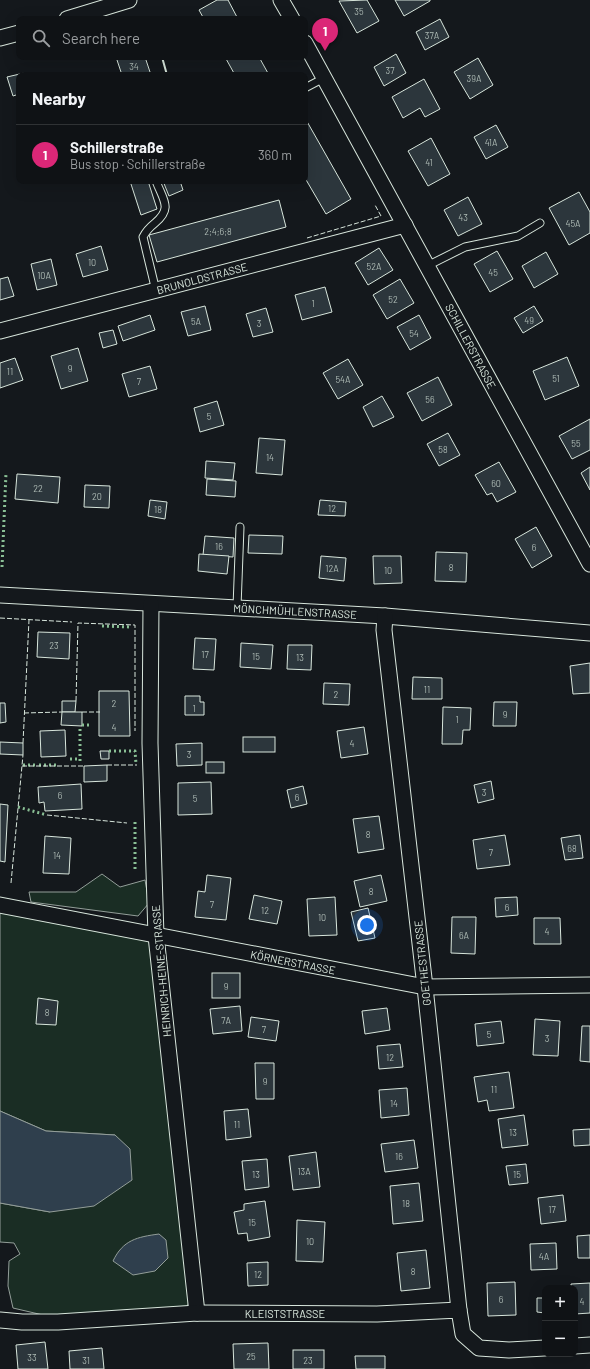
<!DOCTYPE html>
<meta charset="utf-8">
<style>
body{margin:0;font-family:Barlow,sans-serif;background:#1d2022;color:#f1f3f6}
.controls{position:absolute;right:12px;bottom:12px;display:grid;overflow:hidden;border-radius:8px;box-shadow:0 4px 16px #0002}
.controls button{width:36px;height:36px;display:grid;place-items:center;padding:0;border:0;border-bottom:1px solid #2f3234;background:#0f1215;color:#f1f3f6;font:20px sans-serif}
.you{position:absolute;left:367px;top:925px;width:14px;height:14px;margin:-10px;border:3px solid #fff;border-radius:50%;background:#1a73e8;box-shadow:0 0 0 6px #1a73e833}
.badge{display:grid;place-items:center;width:26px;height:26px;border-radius:50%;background:#db2777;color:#fff;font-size:13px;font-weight:700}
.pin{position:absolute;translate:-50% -33px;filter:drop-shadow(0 1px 2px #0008)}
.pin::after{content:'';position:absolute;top:21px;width:14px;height:12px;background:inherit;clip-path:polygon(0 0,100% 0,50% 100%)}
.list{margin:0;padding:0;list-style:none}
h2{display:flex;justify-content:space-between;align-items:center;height:52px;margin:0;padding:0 16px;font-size:17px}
h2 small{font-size:13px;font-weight:400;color:#9b9ea0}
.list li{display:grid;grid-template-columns:26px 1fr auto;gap:12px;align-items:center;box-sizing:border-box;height:60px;padding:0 16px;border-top:1px solid #2f3234}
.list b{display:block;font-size:15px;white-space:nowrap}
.list p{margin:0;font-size:13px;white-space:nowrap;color:#9b9ea0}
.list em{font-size:13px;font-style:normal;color:#9b9ea0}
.icon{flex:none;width:22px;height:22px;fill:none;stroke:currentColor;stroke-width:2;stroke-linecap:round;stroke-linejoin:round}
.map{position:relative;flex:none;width:590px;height:1369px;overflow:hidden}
.search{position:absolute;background:#0f1215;box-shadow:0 4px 16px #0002;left:16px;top:16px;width:292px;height:44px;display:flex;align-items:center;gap:10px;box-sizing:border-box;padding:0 14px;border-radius:8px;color:#9b9ea0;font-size:15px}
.panel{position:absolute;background:#0f1215;box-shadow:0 4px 16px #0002;left:16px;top:72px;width:292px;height:112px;border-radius:8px}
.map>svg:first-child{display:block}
</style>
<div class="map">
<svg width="590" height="1369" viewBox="0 0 590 1369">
<rect width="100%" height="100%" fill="#14181c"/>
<g fill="#1a2d24" stroke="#939e99">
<path d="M 102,874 L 120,887 L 145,880 L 149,903 L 138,916 L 31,902 L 29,892 L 76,892 Z"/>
<path d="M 0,911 L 152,940 L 189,1302 L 185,1312 L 43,1315 L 13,1308 L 8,1286 L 9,1261 L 20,1254 L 14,1243 L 0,1242 L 0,1203 L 50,1212 L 115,1135 L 46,1131 L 0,1111 Z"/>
</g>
<g fill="#2f3f4d" stroke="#939e99">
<path d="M 0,1111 L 46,1131 L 115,1135 L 130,1149 L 132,1180 L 94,1206 L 50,1212 L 0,1203 Z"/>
<path d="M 159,1234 L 166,1240 L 168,1258 L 155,1271 L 133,1275 L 113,1261 C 123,1240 137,1237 159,1234 Z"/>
</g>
<g fill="#2c363c" stroke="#d8e6dc">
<path d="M 217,0 L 228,0 L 238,19 L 204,19 L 199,10 Z"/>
<path d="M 367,0 L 379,21 L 357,33 L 339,1 Z"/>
<path d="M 395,0 L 430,0 L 430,1 L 404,16 Z"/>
<path d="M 440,19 L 449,37 L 425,50 L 416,32 Z"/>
<path d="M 396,54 L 406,73 L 384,86 L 374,67 Z"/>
<path d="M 116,57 L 145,57 L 151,75 L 122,75 Z"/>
<path d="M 225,57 L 259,57 L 269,75 L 235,75 Z"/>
<path d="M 478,58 L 493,85 L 470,99 L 454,72 Z"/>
<path d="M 24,73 L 25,75 L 19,75 L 19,94 L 13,96 L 7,77 Z"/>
<path d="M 424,79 L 440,109 L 425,117 L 420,108 L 403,118 L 392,97 Z"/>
<path d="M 305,118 L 351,199 L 326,214 L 305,178 Z"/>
<path d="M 496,125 L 508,147 L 486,159 L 474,137 Z"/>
<path d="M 431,138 L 450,174 L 428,186 L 408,151 Z"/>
<path d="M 130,181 L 148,181 L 157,209 L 141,215 Z"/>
<path d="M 163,181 L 180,181 L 183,190 L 169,196 Z"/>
<path d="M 579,192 L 590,212 L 590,233 L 569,245 L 549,208 Z"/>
<path d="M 468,197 L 482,224 L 458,236 L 444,210 Z"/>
<path d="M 279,200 L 286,227 L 157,262 L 149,235 Z"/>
<path d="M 101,246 L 108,270 L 83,277 L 76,254 Z"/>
<path d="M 379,248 L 393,270 L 368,285 L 355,263 Z"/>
<path d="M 497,251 L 513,279 L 490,292 L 474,264 Z"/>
<path d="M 546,252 L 558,274 L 534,288 L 522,266 Z"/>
<path d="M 51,259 L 57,285 L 37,290 L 31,264 Z"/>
<path d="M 8,277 L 14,296 L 0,300 L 0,279 Z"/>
<path d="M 400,279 L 414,303 L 387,319 L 373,295 Z"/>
<path d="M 325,287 L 332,312 L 302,320 L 295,295 Z"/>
<path d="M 205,306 L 211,330 L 188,336 L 181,312 Z"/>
<path d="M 534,306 L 543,321 L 523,333 L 514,318 Z"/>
<path d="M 266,308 L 273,332 L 253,337 L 246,314 Z"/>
<path d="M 150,315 L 155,330 L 123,341 L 118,326 Z"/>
<path d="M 419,315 L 431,338 L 410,350 L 397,327 Z"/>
<path d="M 113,330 L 117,344 L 103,348 L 99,333 Z"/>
<path d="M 78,348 L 88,381 L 61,389 L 51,356 Z"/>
<path d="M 567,357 L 579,386 L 545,400 L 533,371 Z"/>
<path d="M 15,358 L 23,380 L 0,388 L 0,363 Z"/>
<path d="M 348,359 L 363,385 L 338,399 L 323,373 Z"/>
<path d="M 150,366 L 157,389 L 129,397 L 122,374 Z"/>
<path d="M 438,377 L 452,405 L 422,421 L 407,393 Z"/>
<path d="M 382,396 L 394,417 L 373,427 L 363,407 Z"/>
<path d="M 217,401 L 224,425 L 200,432 L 194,408 Z"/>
<path d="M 590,419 L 590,450 L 572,459 L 559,436 Z"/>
<path d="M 448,433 L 460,455 L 439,466 L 427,444 Z"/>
<path d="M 259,438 L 285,440 L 282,475 L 256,473 Z"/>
<path d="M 206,461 L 235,463 L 233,480 L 205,478 Z"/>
<path d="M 499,462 L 516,492 L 497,502 L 492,493 L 487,495 L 475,475 Z"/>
<path d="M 590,467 L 590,490 L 581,473 Z"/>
<path d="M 17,474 L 60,477 L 58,503 L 15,499 Z"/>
<path d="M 207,479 L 236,481 L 235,497 L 206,495 Z"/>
<path d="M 85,485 L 110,486 L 109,508 L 84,507 Z"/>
<path d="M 150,500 L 167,502 L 165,519 L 148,516 Z"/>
<path d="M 320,500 L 346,502 L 345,516 L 318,515 Z"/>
<path d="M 536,527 L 552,556 L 532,568 L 515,539 Z"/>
<path d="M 249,535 L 283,536 L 282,554 L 248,553 Z"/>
<path d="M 205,536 L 234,538 L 233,557 L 203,555 Z"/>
<path d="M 436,552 L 467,553 L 466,582 L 435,581 Z"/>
<path d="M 199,554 L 229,556 L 227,574 L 198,571 Z"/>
<path d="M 321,556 L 346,558 L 344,581 L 319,578 Z"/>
<path d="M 373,556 L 401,556 L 402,583 L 374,584 Z"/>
<path d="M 38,632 L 70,633 L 69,659 L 37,657 Z"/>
<path d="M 195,638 L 216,639 L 214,670 L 193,669 Z"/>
<path d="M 241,643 L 273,645 L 271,669 L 240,667 Z"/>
<path d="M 288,645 L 312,645 L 311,670 L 287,669 Z"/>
<path d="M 590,663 L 590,693 L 573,694 L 570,666 Z"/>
<path d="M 413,677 L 442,678 L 442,699 L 412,699 Z"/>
<path d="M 324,683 L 350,684 L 349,705 L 323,704 Z"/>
<path d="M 99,691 L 129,691 L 130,736 L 99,736 Z"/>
<path d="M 185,696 L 200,696 L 200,702 L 204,702 L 204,715 L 185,715 Z"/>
<path d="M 62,701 L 76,701 L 75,712 L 62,712 Z"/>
<path d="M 494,702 L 517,702 L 516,726 L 493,726 Z"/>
<path d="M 0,703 L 5,703 L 6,722 L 0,723 Z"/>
<path d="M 443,707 L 471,708 L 470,730 L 463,730 L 462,744 L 442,744 Z"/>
<path d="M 62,712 L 82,712 L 82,726 L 61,725 Z"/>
<path d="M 364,727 L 368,754 L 341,758 L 337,731 Z"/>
<path d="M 65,730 L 66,756 L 41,757 L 40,731 Z"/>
<rect x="243" y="737" width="32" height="15"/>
<path d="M 0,742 L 23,743 L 23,755 L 0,754 Z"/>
<path d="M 202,743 L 202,765 L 177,766 L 176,744 Z"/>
<path d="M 100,751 L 109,751 L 109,759 L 101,759 Z"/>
<rect x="206" y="762" width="18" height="11"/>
<path d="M 107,765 L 107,781 L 84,782 L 84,766 Z"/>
<path d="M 491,781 L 494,799 L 478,803 L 474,785 Z"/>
<path d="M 211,782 L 212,814 L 178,815 L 178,783 Z"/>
<path d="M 81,784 L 82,809 L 45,811 L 44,802 L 39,803 L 38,787 Z"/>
<path d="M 303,786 L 307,804 L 291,808 L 287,790 Z"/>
<path d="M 0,804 L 8,805 L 5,862 L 0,861 Z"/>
<path d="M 379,816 L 384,849 L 358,853 L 353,819 Z"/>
<path d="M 505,835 L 510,865 L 477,869 L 473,840 Z"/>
<path d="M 580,835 L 583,858 L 565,860 L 561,838 Z"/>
<path d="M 45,836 L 71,838 L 69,874 L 43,873 Z"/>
<path d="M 207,875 L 231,878 L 226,920 L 195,917 L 198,891 L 205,892 Z"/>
<path d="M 381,875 L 387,901 L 360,907 L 354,881 Z"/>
<path d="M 254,895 L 282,901 L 277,924 L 249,919 Z"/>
<path d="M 335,897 L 337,935 L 309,936 L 307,899 Z"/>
<path d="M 517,897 L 518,915 L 496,917 L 495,898 Z"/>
<path d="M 368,908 L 375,938 L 358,941 L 351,912 Z"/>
<path d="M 452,917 L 476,917 L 475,954 L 451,953 Z"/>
<path d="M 534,918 L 560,918 L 561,944 L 534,944 Z"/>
<rect x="212" y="973" width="28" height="25"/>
<path d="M 38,998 L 58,1001 L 56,1025 L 36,1024 Z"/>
<path d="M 240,1006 L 242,1031 L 213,1034 L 210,1009 Z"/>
<path d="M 387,1008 L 390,1030 L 365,1034 L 362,1011 Z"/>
<path d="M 251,1017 L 279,1021 L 276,1041 L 248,1037 Z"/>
<path d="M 535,1019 L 560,1021 L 558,1056 L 533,1055 Z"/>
<path d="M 501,1021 L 504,1043 L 477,1046 L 475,1024 Z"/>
<path d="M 582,1026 L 590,1026 L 590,1062 L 580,1061 Z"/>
<path d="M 400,1044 L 403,1067 L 379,1069 L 377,1046 Z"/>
<path d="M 255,1063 L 274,1063 L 274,1099 L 256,1099 Z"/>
<path d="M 509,1072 L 514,1108 L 489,1111 L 487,1100 L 478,1102 L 474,1077 Z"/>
<path d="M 407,1088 L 409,1115 L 381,1118 L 379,1090 Z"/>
<path d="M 248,1109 L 251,1137 L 226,1140 L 224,1111 Z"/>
<path d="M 524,1115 L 528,1145 L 502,1148 L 498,1119 Z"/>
<path d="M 590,1129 L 590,1145 L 574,1146 L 573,1130 Z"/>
<path d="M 414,1140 L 418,1168 L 385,1172 L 381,1144 Z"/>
<path d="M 316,1152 L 320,1187 L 293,1190 L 289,1156 Z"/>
<path d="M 267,1159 L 269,1187 L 245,1190 L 242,1161 Z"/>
<path d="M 526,1164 L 528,1183 L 509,1185 L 506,1166 Z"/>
<path d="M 419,1183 L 423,1221 L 393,1224 L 390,1186 Z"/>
<path d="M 563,1195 L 566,1221 L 541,1224 L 538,1198 Z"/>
<path d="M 265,1201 L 270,1237 L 248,1241 L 247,1233 L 238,1234 L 234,1212 L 244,1210 L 244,1204 Z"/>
<path d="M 297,1220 L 325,1222 L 323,1262 L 296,1261 Z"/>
<path d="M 590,1235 L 590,1258 L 578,1258 L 577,1236 Z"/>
<path d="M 556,1243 L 557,1269 L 531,1270 L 530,1244 Z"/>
<path d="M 426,1250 L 430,1288 L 401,1291 L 397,1253 Z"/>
<path d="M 268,1262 L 268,1285 L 248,1286 L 247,1263 Z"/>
<path d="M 515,1282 L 516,1315 L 488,1316 L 487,1283 Z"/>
<path d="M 590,1283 L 590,1313 L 575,1314 L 575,1288 L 571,1288 L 571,1284 Z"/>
<path d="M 537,1298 L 545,1298 L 545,1313 L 537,1312 Z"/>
<path d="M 45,1342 L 48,1369 L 18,1369 L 16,1345 Z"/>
<path d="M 268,1343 L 269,1369 L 234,1369 L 233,1344 Z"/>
<path d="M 102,1348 L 104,1369 L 70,1369 L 69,1351 Z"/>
<rect x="293" y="1350" width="31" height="19"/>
<path d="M 355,1356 L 385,1356 L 385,1369 L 356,1369 Z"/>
</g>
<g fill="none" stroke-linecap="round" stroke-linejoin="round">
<defs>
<g id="service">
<path d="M 305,88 L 324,78"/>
<path d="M 427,266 L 465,247 L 518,236 L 540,223"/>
<path d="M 156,291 L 143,237 C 146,231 150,227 155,223 C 173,208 163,200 156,181"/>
<path d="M 237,607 L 240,527"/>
</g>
<g id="minor">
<path d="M 281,0 L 292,19"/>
<path d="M 67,19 L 129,0"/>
<path d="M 0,38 L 19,33"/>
<path d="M 305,43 L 590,564"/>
<path d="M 0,331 L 405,225"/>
<path d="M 0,595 L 385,616 L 590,633"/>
<path d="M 151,604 L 150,743 L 156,936 L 197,1313"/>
<path d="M 385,616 L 384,630 L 425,987 L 459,1310"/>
<path d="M 0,905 L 425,987 L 590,985"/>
<path d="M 0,1320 L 22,1322 L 58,1322 L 197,1313 L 377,1314 L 459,1310 L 463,1334 L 479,1348 L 509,1350 L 545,1348"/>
<path d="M 575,1346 L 590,1345"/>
</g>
</defs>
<use href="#service" stroke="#d8e6dc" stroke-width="9"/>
<use href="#minor" stroke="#d8e6dc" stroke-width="17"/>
<use href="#service" stroke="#14181c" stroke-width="7"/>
<use href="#minor" stroke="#14181c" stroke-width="15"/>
<g stroke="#8ac095" stroke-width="3" stroke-dasharray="2 3" stroke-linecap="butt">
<path d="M 2,567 L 6,473"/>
<path d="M 102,626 L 132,627"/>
<path d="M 82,725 L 91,725"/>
<path d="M 109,751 L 135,751 L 136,764"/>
<path d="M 70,759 L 79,759"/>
<path d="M 80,761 L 80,726"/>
<path d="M 23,765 L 36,765"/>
<path d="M 39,765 L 58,765"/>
<path d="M 18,807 L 47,815"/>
<path d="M 135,822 L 135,872"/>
</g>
<g stroke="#d8e6dc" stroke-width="1" stroke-dasharray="5 2" stroke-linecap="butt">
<path d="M 307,238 L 381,216 L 375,205"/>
<path d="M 0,618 L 72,622"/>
<path d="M 76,701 L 78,623 L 135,625 L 135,731"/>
<path d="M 82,712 L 100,712"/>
<path d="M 24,713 L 62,712"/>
<path d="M 23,743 L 29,620"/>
<path d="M 107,765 L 137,765"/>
<path d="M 22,766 L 84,766"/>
<path d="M 47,815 L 127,823"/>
<path d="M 11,883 L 23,755"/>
</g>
<g stroke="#d8e6dc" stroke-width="2">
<path d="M 162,57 L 167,75"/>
<path d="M 200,181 L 201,181"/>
</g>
</g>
<g text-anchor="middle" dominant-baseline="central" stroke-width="3" stroke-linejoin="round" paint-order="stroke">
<g font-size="9" fill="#adbab4">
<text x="359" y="11">35</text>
<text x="432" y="35">37A</text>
<text x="134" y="66">34</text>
<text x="390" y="70">37</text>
<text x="474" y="78">39A</text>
<text x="491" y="142">41A</text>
<text x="429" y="162">41</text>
<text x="463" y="217">43</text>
<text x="573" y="223">45A</text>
<text x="218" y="231">2;4;6;8</text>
<text x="92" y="262">10</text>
<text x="374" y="266">52A</text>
<text x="493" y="272">45</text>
<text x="44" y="275">10A</text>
<text x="393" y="299">52</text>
<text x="313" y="303">1</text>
<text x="529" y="320">49</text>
<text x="196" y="321">5A</text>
<text x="259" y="323">3</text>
<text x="414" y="333">54</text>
<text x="70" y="368">9</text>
<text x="10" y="371">11</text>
<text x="556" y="378">51</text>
<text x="343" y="379">54A</text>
<text x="139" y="381">7</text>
<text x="430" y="399">56</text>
<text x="209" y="416">5</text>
<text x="576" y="443">55</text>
<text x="443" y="449">58</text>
<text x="270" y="457">14</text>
<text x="496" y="483">60</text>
<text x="38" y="488">22</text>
<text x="97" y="496">20</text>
<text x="332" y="508">12</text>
<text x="158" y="509">18</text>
<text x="219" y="546">16</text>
<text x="534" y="547">6</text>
<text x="451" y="567">8</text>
<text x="332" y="568">12A</text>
<text x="388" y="570">10</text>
<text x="54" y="645">23</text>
<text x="205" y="654">17</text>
<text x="256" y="656">15</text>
<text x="300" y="657">13</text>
<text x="427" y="689">11</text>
<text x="336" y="694">2</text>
<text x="114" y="703">2</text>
<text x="194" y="708">1</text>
<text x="505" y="714">9</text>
<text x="457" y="719">1</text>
<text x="114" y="727">4</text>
<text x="352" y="743">4</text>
<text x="189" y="754">3</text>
<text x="484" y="792">3</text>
<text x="60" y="795">6</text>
<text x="297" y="797">6</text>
<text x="195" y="798">5</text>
<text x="368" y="834">8</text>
<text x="572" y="848">68</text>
<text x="491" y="852">7</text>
<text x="57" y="855">14</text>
<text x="371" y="891">8</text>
<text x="212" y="904">7</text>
<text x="507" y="907">6</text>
<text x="265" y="910">12</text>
<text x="322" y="917">10</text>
<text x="547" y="931">4</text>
<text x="464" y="935">6A</text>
<text x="226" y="986">9</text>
<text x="47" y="1012">8</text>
<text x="226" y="1020">7A</text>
<text x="264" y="1029">7</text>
<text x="489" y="1034">5</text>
<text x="547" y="1038">3</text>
<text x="390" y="1057">12</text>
<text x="265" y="1081">9</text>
<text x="494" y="1089">11</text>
<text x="394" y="1103">14</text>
<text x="237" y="1124">11</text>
<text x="513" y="1132">13</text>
<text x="399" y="1156">16</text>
<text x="304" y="1171">13A</text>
<text x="256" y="1174">13</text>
<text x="517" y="1174">15</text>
<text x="406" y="1203">18</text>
<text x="552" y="1209">17</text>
<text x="252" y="1222">15</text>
<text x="310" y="1241">10</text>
<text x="544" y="1256">4A</text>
<text x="413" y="1271">8</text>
<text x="258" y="1274">12</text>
<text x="501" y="1299">6</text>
<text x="582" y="1301">4</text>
<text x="251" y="1356">25</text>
<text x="32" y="1357">33</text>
<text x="86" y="1360">31</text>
<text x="308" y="1360">23</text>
</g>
<g font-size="11" fill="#d8e6dc" stroke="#14181c">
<text transform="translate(202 278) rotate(-15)">BRUNOLDSTRASSE</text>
<text transform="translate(471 346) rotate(62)">SCHILLERSTRASSE</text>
<text transform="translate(295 611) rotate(3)">MÖNCHMÜHLENSTRASSE</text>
<text transform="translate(293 962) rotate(11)">KÖRNERSTRASSE</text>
<text transform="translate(422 963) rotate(-96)">GOETHESTRASSE</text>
<text transform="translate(161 971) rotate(-95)">HEINRICH-HEINE-STRASSE</text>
<text x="285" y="1313">KLEISTSTRASSE</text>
</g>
</g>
</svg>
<div class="controls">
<button>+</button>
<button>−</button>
</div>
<div class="you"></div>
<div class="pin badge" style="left:325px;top:51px">1</div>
<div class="search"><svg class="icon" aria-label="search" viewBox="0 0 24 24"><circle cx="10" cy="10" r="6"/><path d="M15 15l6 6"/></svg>Search here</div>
<section class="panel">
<h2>Nearby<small></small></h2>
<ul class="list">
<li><span class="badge">1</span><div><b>Schillerstraße</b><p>Bus stop · Schillerstraße</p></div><em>360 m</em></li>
</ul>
</section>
</div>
